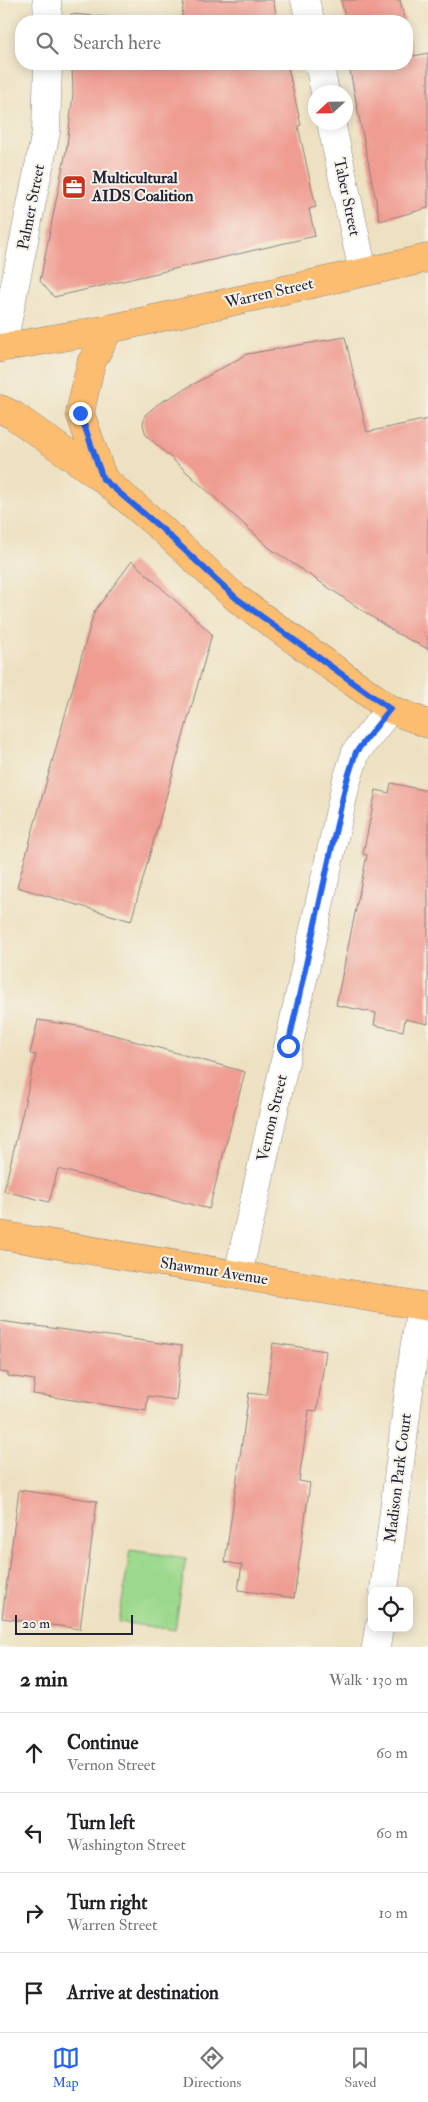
<!DOCTYPE html>
<meta charset="utf-8">
<style>
body{margin:0;font-family:"IM FELL Double Pica",serif;background:#f2f2f2;color:#202124}
.controls{position:absolute;right:15px;bottom:15px;display:grid;overflow:hidden;border-radius:10px;box-shadow:0 2px 12px #0003}
.controls button{width:45px;height:45px;display:grid;place-items:center;padding:0;border:0;border-bottom:1px solid #e0e0e0;background:#fff;color:#202124;font:25px sans-serif}
.compass{position:absolute;left:308px;top:85px;width:45px;height:45px;border-radius:50%;background:#fff;box-shadow:0 2px 12px #0003;rotate:248deg}
.scale{position:absolute;left:15px;bottom:12px;width:118px;box-sizing:border-box;padding-left:5px;border:2px solid #22223b;border-top:0;font-size:14px;line-height:18px;white-space:nowrap;color:#22223b;-webkit-text-stroke:4px #f7f3e8;paint-order:stroke}
.stop{position:absolute;width:15px;height:15px;margin:-11px;border:4px solid #2563eb;border-radius:50%;background:#fff}
.stop.end{background:#2563eb;border-color:#fff;box-shadow:0 1px 5px #0008}
.list{margin:0;padding:0;list-style:none}
h2{display:flex;justify-content:space-between;align-items:center;height:65px;margin:0;padding:0 20px;font-size:21px}
h2 small{font-size:16px;font-weight:400;color:#757577}
.list li{display:grid;grid-template-columns:32px 1fr auto;gap:15px;align-items:center;box-sizing:border-box;height:80px;padding:0 20px;border-top:1px solid #e0e0e0}
.list b{display:block;font-size:19px;white-space:nowrap}
.list p{margin:0;font-size:16px;white-space:nowrap;color:#757577}
.list em{font-size:16px;font-style:normal;color:#757577}
.icon{flex:none;width:28px;height:28px;fill:none;stroke:currentColor;stroke-width:2;stroke-linecap:round;stroke-linejoin:round}
.map{position:relative;flex:none;width:428px;height:1647px;overflow:hidden}
.search{position:absolute;background:#fff;box-shadow:0 2px 12px #0003;left:15px;right:15px;top:15px;height:55px;display:flex;align-items:center;gap:12px;box-sizing:border-box;padding:0 18px;border-radius:20px;color:#757577;font-size:19px}
.sheet{height:385px;background:#fff}
nav{display:flex;justify-content:space-around;align-items:center;box-sizing:border-box;height:70px;border-top:1px solid #e0e0e0;background:#fff;font-size:14px;color:#757577}
nav a{display:grid;justify-items:center;gap:2px}
nav .on{color:#2563eb}
.map>svg:first-child{display:block}
</style>
<div class="map">
<svg width="428" height="1647" viewBox="0 0 428 1647">
<rect width="100%" height="100%" fill="#f7f3e8"/>
<filter id="ink" filterUnits="userSpaceOnUse"><feTurbulence type="fractalNoise" baseFrequency=".02" numOctaves="2"/><feDisplacementMap in="SourceGraphic" scale="10" xChannelSelector="R" yChannelSelector="G"/><feConvolveMatrix kernelMatrix="1 2 1 2 8 2 1 2 1" color-interpolation-filters="sRGB"/></filter>
<filter id="wash" filterUnits="userSpaceOnUse"><feTurbulence type="fractalNoise" baseFrequency=".0096" numOctaves="4" result="noise"/><feDisplacementMap in="SourceGraphic" scale="20" xChannelSelector="R" yChannelSelector="G"/><feGaussianBlur stdDeviation="1.12" result="paint"/><feColorMatrix in="noise" values="0 0 0 0 0 0 0 0 0 0 0 0 0 0 0 0 0 1.4 0 .05"/><feComposite in="paint" operator="in"/></filter>
<g filter="url(#wash)">
<rect width="100%" height="100%" fill="#ede1c1"/>
<path fill="#9dd98d" stroke="#607e64" d="M 130,1550 L 186,1558 L 175,1630 L 119,1622 Z"/>
<g id="blocks">
<g fill="#ef9c92">
<path d="M 184,0 L 273,0 L 278,21 L 181,21 Z"/>
<path d="M 341,0 L 400,0 L 405,21 L 346,21 Z"/>
<path d="M 71,14 L 152,21 L 71,21 Z"/>
<path d="M 407,29 L 414,56 L 428,53 L 428,208 L 380,221 L 350,71 L 357,69 L 355,64 L 407,64 Z"/>
<path d="M 72,64 L 287,64 L 301,125 L 298,126 L 316,207 L 309,209 L 315,236 L 54,297 L 40,281 L 67,146 L 73,94 Z"/>
<path d="M 345,337 L 367,432 L 428,419 L 428,649 L 396,633 L 271,549 L 146,435 L 143,424 L 145,415 L 158,404 L 247,354 Z"/>
<path d="M 132,561 L 212,634 L 131,921 L 17,887 L 94,612 Z"/>
<path d="M 391,783 L 428,791 L 428,1024 L 405,1019 L 403,1031 L 374,1025 L 376,1013 L 336,1005 L 367,855 L 363,854 L 376,790 L 389,793 Z"/>
<path d="M 38,1020 L 78,1026 L 130,1039 L 130,1040 L 245,1072 L 209,1209 L 58,1169 L 49,1202 L 4,1191 L 36,1055 L 30,1054 Z"/>
<path d="M 0,1321 L 182,1346 L 176,1400 L 148,1396 L 146,1411 L 33,1394 L 35,1380 L 8,1376 L 8,1373 L 0,1372 Z"/>
<path d="M 273,1343 L 326,1351 L 317,1411 L 309,1410 L 299,1481 L 310,1483 L 294,1598 L 238,1590 L 242,1565 L 225,1562 L 249,1393 L 266,1395 Z"/>
<path d="M 19,1490 L 97,1501 L 80,1629 L 2,1618 Z"/>
</g>
</g>
</g>
<g filter="url(#ink)">
<use href="#blocks" fill-opacity="0" stroke="#88827e" stroke-width="1"/>
<g fill="none" stroke-linecap="round" stroke-linejoin="round">
<defs>
<g id="minor">
<path d="M 47,0 L 48,21"/>
<path d="M 305,0 L 310,21"/>
<path d="M 319,64 L 325,92"/>
<path d="M 331,122 L 363,272"/>
<path d="M 2,348 L 46,132 L 48,64"/>
<path d="M 238,1275 L 346,783 L 356,752 L 390,709"/>
<path d="M 384,1591 L 414,1350 L 421,1306"/>
<path d="M 376,1647 L 379,1628"/>
</g>
<g id="major">
<path d="M 0,348 L 109,329 L 428,258"/>
<path d="M 0,409 L 13,415 L 103,479 L 162,529 L 236,598 L 390,709 L 428,724"/>
<path d="M 103,479 L 80,413 L 91,363 L 109,329"/>
<path d="M 0,1235 L 428,1307"/>
</g>
</defs>
<use href="#minor" stroke="#88827e" stroke-width="29"/>
<use href="#major" stroke="#88827e" stroke-width="29"/>
<use href="#minor" stroke="#fff" stroke-width="28"/>
<use href="#major" stroke="#fcbd6f" stroke-width="28"/>
</g>
</g>
<g fill="none" stroke-linecap="round" stroke-linejoin="round" filter="url(#ink)">
<path stroke="#2563eb" stroke-width="6" d="M 80,413 L 103,479 L 162,529 L 236,598 L 390,709 L 356,752 L 346,783 L 288,1046"/>
</g>
<defs>
<symbol id="office-square" viewBox="-11 -11 22 22"><rect x="-9" y="-9" width="18" height="18" rx="4" fill="#c8321e" stroke="#f7f3e8"/><path d="M-6-3h4V-5.5h4V-3h4V5H-6ZM-1-4.5V-3h2v-1.5ZM-6 0V1H6V0Z" fill="#fff"/></symbol>
</defs>
<g fill-rule="evenodd">
<use href="#office-square" x="60" y="173" width="28" height="28"/>
</g>
<g text-anchor="middle" dominant-baseline="central" stroke-width="4" stroke-linejoin="round" paint-order="stroke">
<g font-size="16" font-weight="bold" fill="#22223b" stroke="#f7f3e8" text-anchor="start">
<text x="92" y="178">Multicultural<tspan x="92" dy="18">AIDS Coalition</tspan></text>
</g>
<g font-size="16" fill="#22223b" stroke="#f7f3e8">
<text transform="translate(347 197) rotate(78)">Taber Street</text>
<text transform="translate(31 207) rotate(-79)">Palmer Street</text>
<text transform="translate(269 293) rotate(-13)">Warren Street</text>
<text transform="translate(272 1118) rotate(-77)">Vernon Street</text>
<text transform="translate(214 1271) rotate(9)">Shawmut Avenue</text>
<text transform="translate(398 1478) rotate(-83)">Madison Park Court</text>
</g>
</g>
</svg>
<div class="controls">
<button><svg class="icon" aria-label="locate" viewBox="0 0 24 24"><circle cx="12" cy="12" r="6"/><path d="M12 2v4M12 18v4M2 12h4M18 12h4"/></svg></button>
</div>
<svg class="compass" viewBox="-18 -18 36 36"><path d="M0-13l5 13h-10z" fill="#e53935"/><path d="M0 13l5-13h-10z" fill="#757577"/></svg>
<div class="scale">20 m</div>
<div class="stop" style="left:288px;top:1046px"></div>
<div class="stop end" style="left:80px;top:413px"></div>
<div class="search"><svg class="icon" aria-label="search" viewBox="0 0 24 24"><circle cx="10" cy="10" r="6"/><path d="M15 15l6 6"/></svg>Search here</div>
</div>
<section class="sheet">
<h2>2 min<small>Walk · 130 m</small></h2>
<ul class="list">
<li><svg class="icon" aria-label="ahead" viewBox="0 0 24 24"><path d="M12 20V5M6 11l6-6 6 6"/></svg><div><b>Continue</b><p>Vernon Street</p></div><em>60 m</em></li>
<li><svg class="icon" aria-label="left" viewBox="0 0 24 24"><path d="M17 20v-9H6M10 6l-5 5 5 5"/></svg><div><b>Turn left</b><p>Washington Street</p></div><em>60 m</em></li>
<li><svg class="icon" aria-label="right" viewBox="0 0 24 24"><path d="M7 20v-9h11M14 6l5 5-5 5"/></svg><div><b>Turn right</b><p>Warren Street</p></div><em>10 m</em></li>
<li><svg class="icon" aria-label="arrive" viewBox="0 0 24 24"><path d="M6 21V4h12l-3 4 3 4H6"/></svg><div><b>Arrive at destination</b></div></li>
</ul>
</section>
<nav>
<a class="on"><svg class="icon" aria-label="map" viewBox="0 0 24 24"><path d="M3 6l6-2 6 2 6-2v14l-6 2-6-2-6 2zM9 4v14M15 6v14"/></svg>Map</a>
<a><svg class="icon" aria-label="directions" viewBox="0 0 24 24"><path d="M12 3l9 9-9 9-9-9zM9 14v-3h6M13 9l2 2-2 2"/></svg>Directions</a>
<a><svg class="icon" aria-label="saved" viewBox="0 0 24 24"><path d="M7 4h10v16l-5-4-5 4z"/></svg>Saved</a>
</nav>
